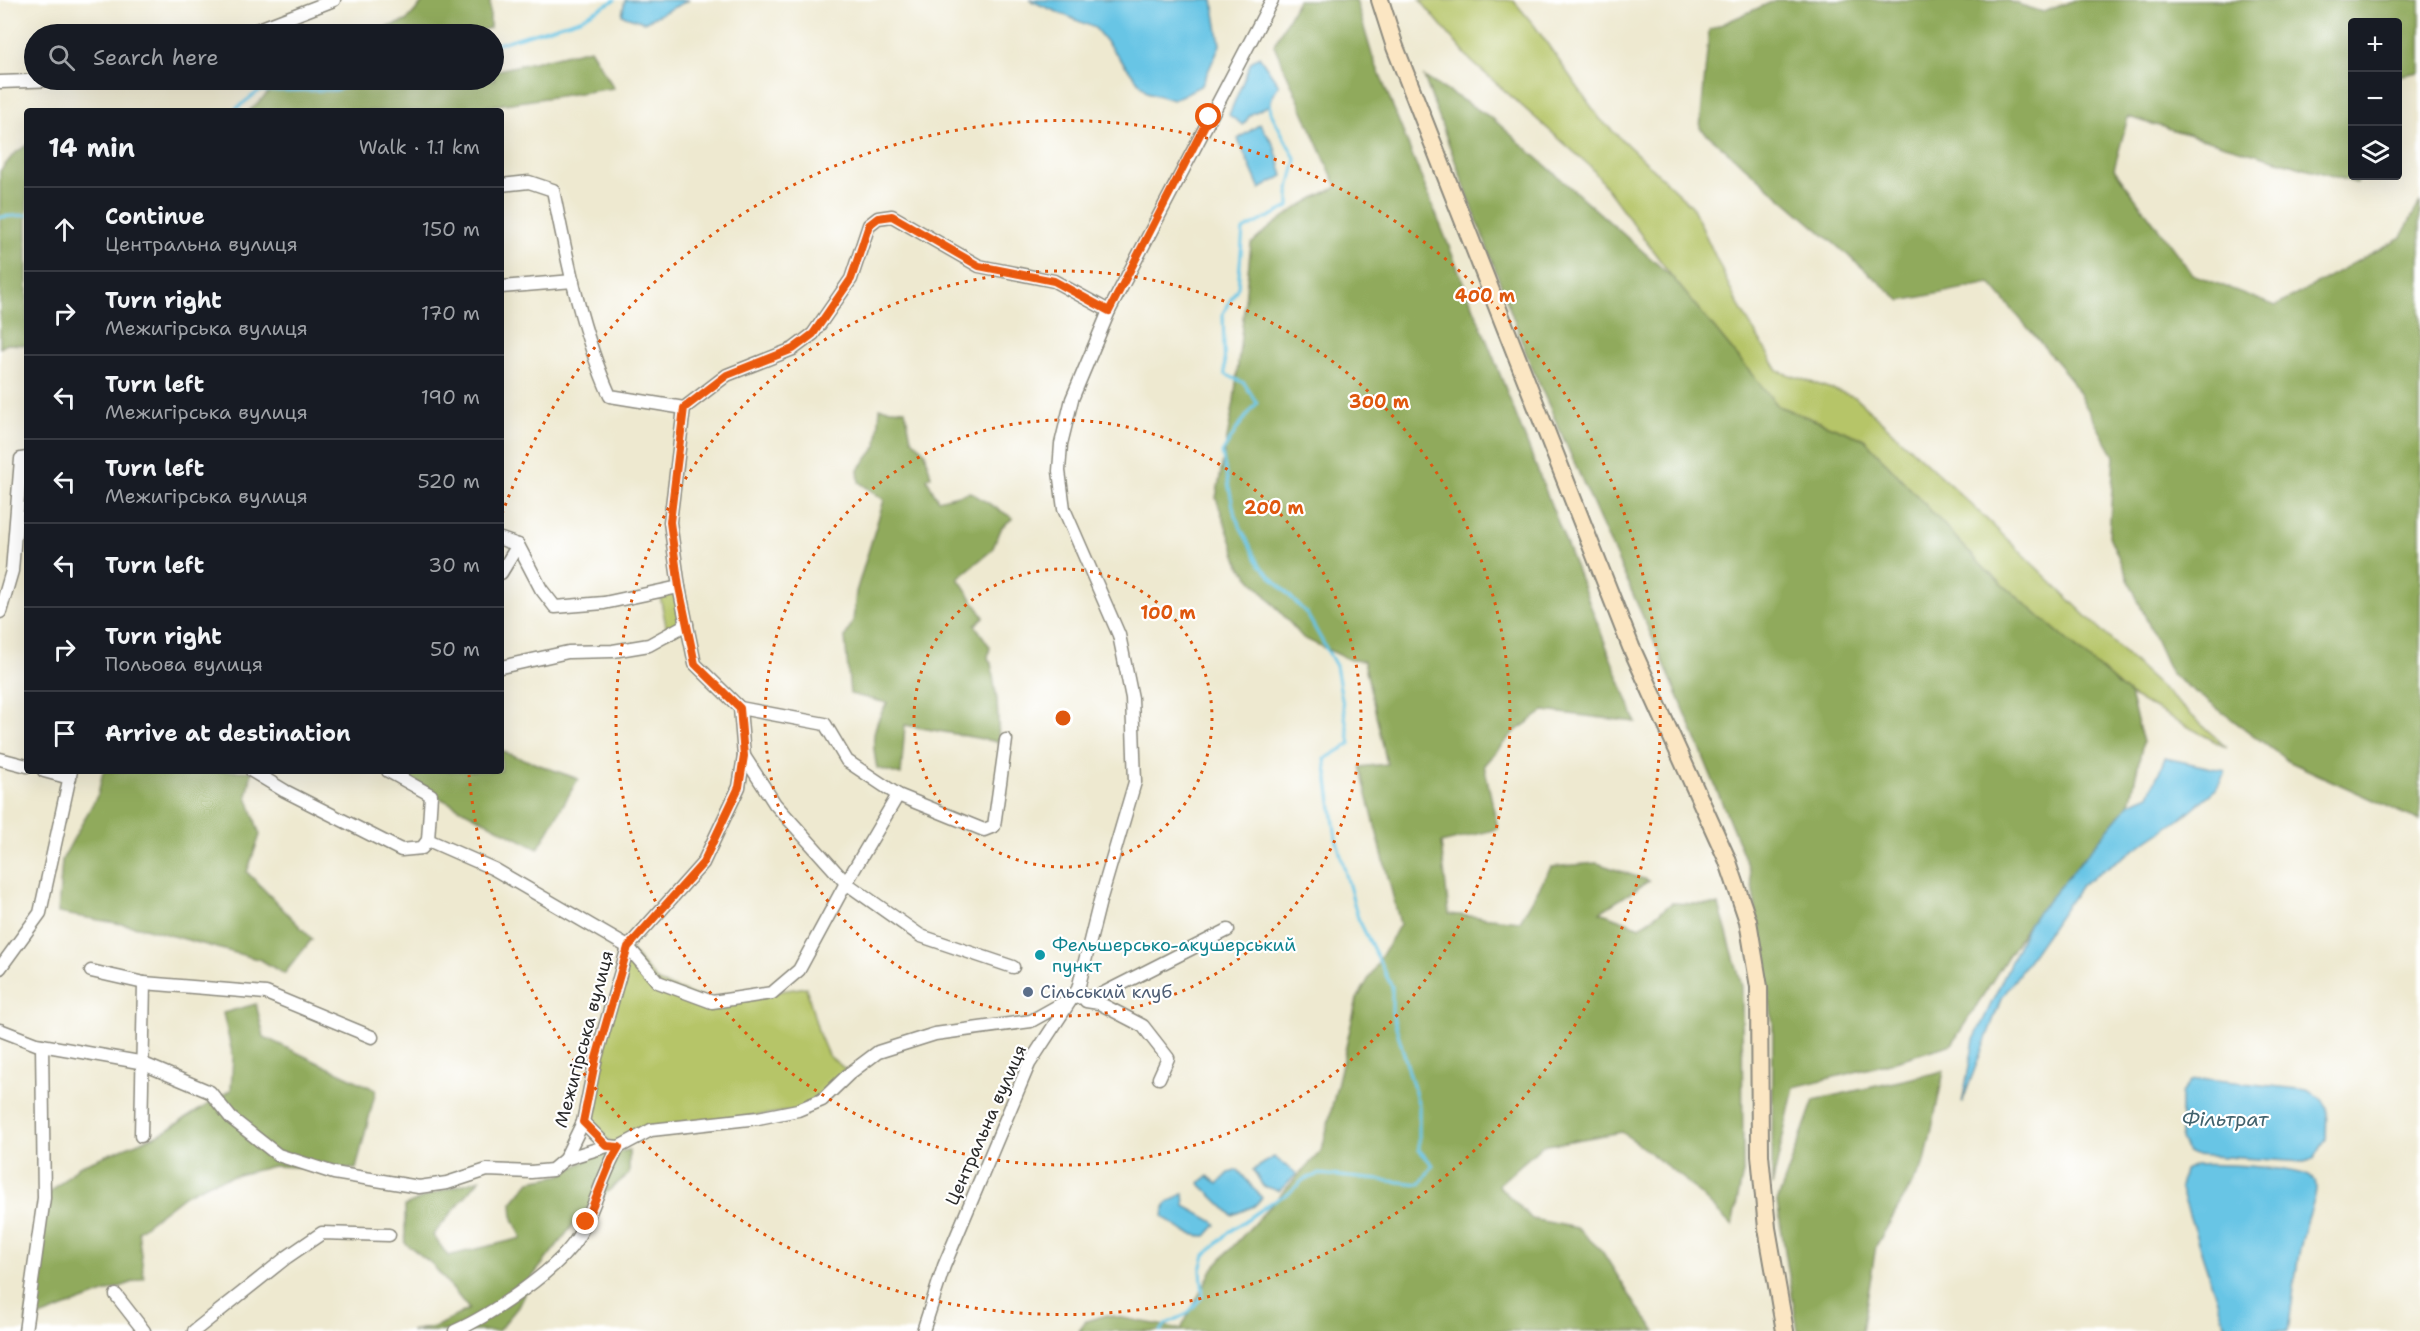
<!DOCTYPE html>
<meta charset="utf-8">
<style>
body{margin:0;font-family:"Shantell Sans",sans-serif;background:#242831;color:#f1f3f6}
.controls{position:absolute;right:18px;top:18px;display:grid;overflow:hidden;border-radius:6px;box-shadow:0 6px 24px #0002}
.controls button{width:54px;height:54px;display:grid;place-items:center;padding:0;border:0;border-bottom:2px solid #363941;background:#171b24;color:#f1f3f6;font:30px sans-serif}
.stop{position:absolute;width:18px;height:18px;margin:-14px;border:4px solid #ea580c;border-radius:50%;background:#fff}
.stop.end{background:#ea580c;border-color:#fff;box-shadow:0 2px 6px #0008}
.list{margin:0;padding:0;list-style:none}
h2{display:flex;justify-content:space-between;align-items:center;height:78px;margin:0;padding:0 24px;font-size:26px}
h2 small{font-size:20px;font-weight:400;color:#9ea1a6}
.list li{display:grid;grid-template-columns:39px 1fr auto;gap:18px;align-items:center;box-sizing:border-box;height:84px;padding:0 24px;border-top:2px solid #363941}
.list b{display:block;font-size:22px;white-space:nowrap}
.list p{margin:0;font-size:20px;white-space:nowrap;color:#9ea1a6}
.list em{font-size:20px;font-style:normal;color:#9ea1a6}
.icon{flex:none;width:33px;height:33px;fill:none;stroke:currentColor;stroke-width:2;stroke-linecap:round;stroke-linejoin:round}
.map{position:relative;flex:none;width:2420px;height:1331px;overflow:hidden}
.search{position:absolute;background:#171b24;box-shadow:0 6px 24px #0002;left:24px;top:24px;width:480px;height:66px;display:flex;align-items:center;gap:15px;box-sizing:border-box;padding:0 21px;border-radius:33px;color:#9ea1a6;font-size:22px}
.panel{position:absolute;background:#171b24;box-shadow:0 6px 24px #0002;left:24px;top:108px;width:480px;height:666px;border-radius:6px}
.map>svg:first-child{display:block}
</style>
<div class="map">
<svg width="2420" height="1331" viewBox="0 0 2420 1331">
<rect width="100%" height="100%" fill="#fff"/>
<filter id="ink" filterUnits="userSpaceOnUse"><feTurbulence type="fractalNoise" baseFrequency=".0167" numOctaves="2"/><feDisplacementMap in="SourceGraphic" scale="12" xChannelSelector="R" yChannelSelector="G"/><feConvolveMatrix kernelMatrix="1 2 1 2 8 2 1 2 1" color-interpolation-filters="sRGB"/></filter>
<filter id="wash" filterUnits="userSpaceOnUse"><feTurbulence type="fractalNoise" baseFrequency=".008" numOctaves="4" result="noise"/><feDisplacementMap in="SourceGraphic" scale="24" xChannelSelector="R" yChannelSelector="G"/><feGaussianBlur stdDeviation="1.35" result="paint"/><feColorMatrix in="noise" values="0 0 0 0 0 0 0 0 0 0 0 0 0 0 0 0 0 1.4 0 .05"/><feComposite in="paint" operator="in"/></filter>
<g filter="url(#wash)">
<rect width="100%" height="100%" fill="#eee9d0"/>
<g fill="#b6c568" stroke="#70784a" stroke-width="1.5">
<path d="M 1420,0 L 1513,0 L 1534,25 L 1600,119 L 1692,206 L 1736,301 L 1778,371 L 1855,397 L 1975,508 L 2140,668 L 2227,748 L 2130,695 L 1985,569 L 1864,439 L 1778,406 L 1673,278 L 1591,167 L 1471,61 Z"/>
<path d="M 679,587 L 687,624 L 668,636 L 659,591 Z"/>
<path d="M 628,947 L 658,982 L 712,1002 L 806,987 L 819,1034 L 828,1055 L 850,1073 L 798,1110 L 651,1130 L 619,1147 L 583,1122 Z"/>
</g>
<g fill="#90aa5c" stroke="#5e6a44" stroke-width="1.5">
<path d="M 425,0 L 490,0 L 490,28 L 469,34 L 366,34 L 406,21 Z"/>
<path d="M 1298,0 L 1356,0 L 1372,55 L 1487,341 L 1636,722 L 1544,711 L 1513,733 L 1484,765 L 1498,829 L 1441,843 L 1449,914 L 1520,921 L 1551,867 L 1597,863 L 1649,881 L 1600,912 L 1640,927 L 1672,903 L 1719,905 L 1742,986 L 1743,1173 L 1732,1226 L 1684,1179 L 1622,1132 L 1542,1146 L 1498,1185 L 1532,1219 L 1577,1228 L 1602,1251 L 1637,1307 L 1656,1331 L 1079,1331 L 1086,1321 L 1107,1315 L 1181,1329 L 1213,1268 L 1322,1150 L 1357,999 L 1400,924 L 1360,767 L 1387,764 L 1364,661 L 1350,660 L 1303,638 L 1240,566 L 1216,498 L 1234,401 L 1251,244 C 1278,219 1303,202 1337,187 L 1274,45 Z"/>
<path d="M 1776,0 L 2005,0 L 2043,12 L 2075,0 L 2420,0 L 2420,72 L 2398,76 L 2398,22 L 2352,22 L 2352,176 L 2359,176 L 2357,183 L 2128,117 L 2114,169 L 2192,274 L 2276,306 L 2401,237 L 2420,202 L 2420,821 L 2288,761 L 2171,674 L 2109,536 L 2114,456 L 2070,378 L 1990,283 L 1901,301 L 1700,128 L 1709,30 Z"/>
<path d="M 590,49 L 614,88 L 457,111 L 249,111 L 282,80 L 432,80 L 432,85 L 457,80 L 494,80 L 494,71 Z"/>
<path d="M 1424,77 L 1492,118 L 1673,278 L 1778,406 L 1864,439 L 1985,569 L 2130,695 L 2143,742 L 2130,803 L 2029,923 L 1952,1044 L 1879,1066 L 1794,1087 L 1772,1186 L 1773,1024 L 1750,871 L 1680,700 L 1529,361 Z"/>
<path d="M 27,145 L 27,345 L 7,344 L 0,348 L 0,171 L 14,154 Z"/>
<path d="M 880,408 L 905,410 L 911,438 L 925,452 L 931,476 L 927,479 L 938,500 L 970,492 L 1013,518 L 1002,527 L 992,550 L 958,578 L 984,617 L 975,625 L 990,647 L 988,658 L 991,663 L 997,700 L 999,742 L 905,725 L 901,775 L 877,768 C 871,739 872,728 887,703 L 850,694 L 845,637 L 853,621 L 856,592 L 884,500 L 859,482 L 858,470 L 877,446 Z"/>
<path d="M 501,751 L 578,779 L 538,849 L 388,771 L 501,771 Z"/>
<path d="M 103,771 L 252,771 L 247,796 L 260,835 L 247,872 L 312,939 L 284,974 L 261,960 L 144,928 L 58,913 L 62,860 L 98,794 Z"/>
<path d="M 256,1004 L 264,1037 L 376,1090 L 356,1169 L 273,1166 L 212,1182 L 185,1195 L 138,1231 L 144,1278 L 26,1322 L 44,1198 L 79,1166 L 164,1132 L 231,1090 L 233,1057 L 223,1013 Z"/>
<path d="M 1944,1071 L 1925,1162 L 1876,1246 L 1862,1331 L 1798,1331 L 1777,1202 L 1814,1100 Z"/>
<path d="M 629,1150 L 629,1174 L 584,1211 L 533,1276 L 518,1307 L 498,1331 L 410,1331 L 435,1327 L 469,1309 L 432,1264 L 405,1243 L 405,1206 L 432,1194 L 480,1179 L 433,1235 L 448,1256 L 522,1238 L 513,1219 L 512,1203 L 530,1181 L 561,1175 L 593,1156 Z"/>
</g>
<g fill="#67c5e5" stroke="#497888" stroke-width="1.5">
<path d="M 625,0 L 689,0 L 644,22 L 622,15 Z"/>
<path d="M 1029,0 L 1213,0 L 1220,45 L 1202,85 L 1173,100 L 1147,92 L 1095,28 Z"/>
<path d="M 1259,56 L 1279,85 L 1273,94 L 1270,105 L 1251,114 L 1243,125 L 1229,115 L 1251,62 Z"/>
<path d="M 1260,124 L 1274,145 L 1283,176 L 1260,189 L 1238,139 Z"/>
<path d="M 2165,758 L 2226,771 L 2216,789 L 2180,819 L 2082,884 L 2001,999 L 1962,1103 L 1974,1040 L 2029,923 L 2130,803 L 2149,795 Z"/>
<path d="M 2208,1079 L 2307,1090 L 2322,1099 L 2327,1107 L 2326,1139 L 2314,1159 L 2304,1162 L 2194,1155 L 2187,1152 L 2181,1139 L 2181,1093 L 2191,1081 Z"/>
<path d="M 1274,1157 L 1297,1174 L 1279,1191 L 1263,1186 L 1253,1170 Z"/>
<path d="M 2194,1165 C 2212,1164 2308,1166 2315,1181 C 2319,1192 2310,1211 2307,1222 C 2296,1256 2294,1295 2288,1331 L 2227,1331 L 2180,1187 L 2184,1170 Z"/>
<path d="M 1238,1170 L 1262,1198 L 1254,1206 L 1232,1215 L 1199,1183 L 1208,1176 L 1218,1184 L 1229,1173 Z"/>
<path d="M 1184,1193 L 1185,1206 L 1214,1222 L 1216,1225 L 1206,1236 C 1187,1236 1177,1228 1163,1216 L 1166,1204 Z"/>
</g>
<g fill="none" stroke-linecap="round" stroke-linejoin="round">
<g stroke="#67c5e5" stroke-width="3">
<path d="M 494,45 L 580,19 L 615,0"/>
<path d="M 233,111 L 259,91 L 335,90 L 370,80"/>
<path d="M 0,217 L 27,215"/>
<path d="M 1161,1331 L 1166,1324 L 1187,1314 L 1203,1296 L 1201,1270 L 1205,1255 L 1229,1232 L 1272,1202 L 1289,1193 L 1303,1180 L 1319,1174 L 1420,1184 L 1433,1165 L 1419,1150 L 1419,1106 L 1392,1013 L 1392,987 L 1358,918 L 1336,838 L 1325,759 L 1350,744 L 1336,666 L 1307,614 L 1259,564 L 1235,516 L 1222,453 L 1238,427 L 1257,403 L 1244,383 L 1225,374 L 1223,313 L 1238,287 L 1243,230 L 1289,207 L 1289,188 L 1296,160 L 1271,113 L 1270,105"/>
</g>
</g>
</g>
<g filter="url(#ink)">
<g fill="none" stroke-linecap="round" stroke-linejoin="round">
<defs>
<g id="minor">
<path d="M 246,34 L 334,0"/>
<path d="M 0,82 L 57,80"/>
<path d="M 501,185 L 529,182 L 553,190 C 567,259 581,331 610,396 L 684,408"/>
<path d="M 501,287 L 573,281"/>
<path d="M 501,539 L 518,545 L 541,589 L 555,607 L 604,603 L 679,587"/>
<path d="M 501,573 L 518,545"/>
<path d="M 0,612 L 12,571 L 21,459 L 27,458"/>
<path d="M 501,667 L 568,652 L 613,651 L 649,645 L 687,624"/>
<path d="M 740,708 L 825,724 L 847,761 L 898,795 L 984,830 L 994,826 L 1006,740"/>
<path d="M 744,756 L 775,804 L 846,883 L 921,936 L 1013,967"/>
<path d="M 0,759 L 27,766"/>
<path d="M 44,771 L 70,778"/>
<path d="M 252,771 L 285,791 L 401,850 L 422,848 L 428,840 L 431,795 L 388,771"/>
<path d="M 428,840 L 494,869 L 628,947 L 658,982 L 712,1002 L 772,993 L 799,970 L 846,883 L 898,795"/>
<path d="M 0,968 L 40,913 L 71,771"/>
<path d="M 91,971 L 144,983 L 141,1136"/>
<path d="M 144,983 L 266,993 L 372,1037"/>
<path d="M 1086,1001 L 1099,1003 L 1143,1026 L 1168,1058 L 1159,1078"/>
<path d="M 0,1030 L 36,1044 L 139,1062 L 210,1092 L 231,1118 L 278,1155 L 334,1173 L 419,1187 L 447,1183 L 487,1170 L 531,1172 L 552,1170 L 565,1159 L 607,1146"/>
<path d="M 583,1122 L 607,1146 L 619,1147 L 651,1130 L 758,1118 L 798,1110 L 822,1100 L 850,1073 L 878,1052 L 935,1034 L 1031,1021 L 1072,998 L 1098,996 L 1228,930"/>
<path d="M 565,1159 L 583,1122 L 596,1058 L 628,947 L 703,863 L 739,787 L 744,756 L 740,708 L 695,664 L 679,587 L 670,522 L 684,408 L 727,375 L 793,349 L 813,334 L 851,279 L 869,225 L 878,218 L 892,216 L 979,266 L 1054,281 L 1109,311"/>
<path d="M 116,1295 L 144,1331"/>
<path d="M 25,1331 L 44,1198 L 42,1045"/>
<path d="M 194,1331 L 287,1257 L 322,1233 L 389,1235"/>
<path d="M 455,1331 C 489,1316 556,1271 576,1240 C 595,1211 601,1176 619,1147"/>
<path d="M 923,1331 L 944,1266 L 1029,1064 L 1078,989 L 1100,901 L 1135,782 L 1132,698 L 1119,635 L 1064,509 L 1059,471 L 1061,444 L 1072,399 L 1109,311 L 1272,0"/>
</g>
<path id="secondary" d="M 1380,0 L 1395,47 L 1631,647 L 1727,859 L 1748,921 L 1759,987 L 1760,1155 L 1767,1228 L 1785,1331"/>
</defs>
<use href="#minor" stroke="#8c8a7e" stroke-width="15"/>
<use href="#secondary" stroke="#8c8a7e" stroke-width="20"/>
<use href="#minor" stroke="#fff" stroke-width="12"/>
<use href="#secondary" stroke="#fbe6c3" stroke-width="16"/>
</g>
</g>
<g fill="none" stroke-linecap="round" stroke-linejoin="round" filter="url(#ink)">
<path stroke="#ea580c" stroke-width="8" d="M 586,1222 L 612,1159 L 619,1147 L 607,1146 L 583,1122 L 596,1058 L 628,947 L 703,863 L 739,787 L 744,756 L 740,708 L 695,664 L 679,587 L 670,522 L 684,408 L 727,375 L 793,349 L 813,334 L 851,279 L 869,225 L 878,218 L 892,216 L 979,266 L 1054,281 L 1109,311 L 1209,117"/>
</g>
<g fill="none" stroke="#df570e" stroke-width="3" stroke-dasharray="3 6">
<circle cx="1063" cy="718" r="149"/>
<circle cx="1063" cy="718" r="298"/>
<circle cx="1063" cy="718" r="447"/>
<path d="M502 514A597 597 0 1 1 469 775"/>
</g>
<circle fill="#0f9aa8" stroke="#fff" stroke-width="2" cx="1040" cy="955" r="6"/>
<circle fill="#5c6f8a" stroke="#fff" stroke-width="2" cx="1028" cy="992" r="6"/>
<g text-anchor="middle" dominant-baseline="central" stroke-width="4.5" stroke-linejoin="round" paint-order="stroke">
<g font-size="18" fill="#0d838f" stroke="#fff" text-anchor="start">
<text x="1052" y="945">Фельшерсько-акушерський<tspan x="1052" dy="21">пункт</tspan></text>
</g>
<g font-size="18" fill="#4e5e75" stroke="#fff" text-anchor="start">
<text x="1040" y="992">Сільський клуб</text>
</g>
<g font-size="18" fill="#2b2b2b" stroke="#fff">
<text transform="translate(584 1039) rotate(-75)">Межигірська вулиця</text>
<text transform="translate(986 1125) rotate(-66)">Центральна вулиця</text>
</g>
<g font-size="20" font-style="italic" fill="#40616c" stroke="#fff">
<text x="2225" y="1119">Фільтрат</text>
</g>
</g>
<circle cx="1063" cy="718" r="9" fill="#df570e" stroke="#fff" stroke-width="3"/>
<g font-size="18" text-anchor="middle" font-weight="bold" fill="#df570e" stroke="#fff" stroke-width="4.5" stroke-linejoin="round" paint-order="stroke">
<text x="1485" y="302">400 m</text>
<text x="1379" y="408">300 m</text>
<text x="1274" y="514">200 m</text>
<text x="1168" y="619">100 m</text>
</g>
</svg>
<div class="controls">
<button>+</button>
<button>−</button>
<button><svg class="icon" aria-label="layers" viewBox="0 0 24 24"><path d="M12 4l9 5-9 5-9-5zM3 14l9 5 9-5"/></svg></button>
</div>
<div class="stop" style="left:1209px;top:117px"></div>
<div class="stop end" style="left:586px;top:1222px"></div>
<div class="search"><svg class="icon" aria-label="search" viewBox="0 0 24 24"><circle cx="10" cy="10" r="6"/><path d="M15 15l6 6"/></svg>Search here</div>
<section class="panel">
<h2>14 min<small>Walk · 1.1 km</small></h2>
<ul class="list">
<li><svg class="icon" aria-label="ahead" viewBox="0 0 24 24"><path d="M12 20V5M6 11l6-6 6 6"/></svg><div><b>Continue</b><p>Центральна вулиця</p></div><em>150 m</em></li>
<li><svg class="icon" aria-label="right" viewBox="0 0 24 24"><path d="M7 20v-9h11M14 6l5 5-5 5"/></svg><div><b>Turn right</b><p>Межигірська вулиця</p></div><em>170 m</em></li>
<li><svg class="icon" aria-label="left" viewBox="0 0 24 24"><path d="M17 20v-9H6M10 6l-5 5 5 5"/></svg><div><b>Turn left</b><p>Межигірська вулиця</p></div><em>190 m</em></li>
<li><svg class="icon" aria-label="left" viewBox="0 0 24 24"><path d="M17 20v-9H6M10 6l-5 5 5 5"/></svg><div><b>Turn left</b><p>Межигірська вулиця</p></div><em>520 m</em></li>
<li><svg class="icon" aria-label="left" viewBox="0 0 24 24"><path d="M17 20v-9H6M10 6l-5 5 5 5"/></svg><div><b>Turn left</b></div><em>30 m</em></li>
<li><svg class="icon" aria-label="right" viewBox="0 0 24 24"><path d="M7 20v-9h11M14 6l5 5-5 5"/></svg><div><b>Turn right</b><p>Польова вулиця</p></div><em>50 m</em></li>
<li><svg class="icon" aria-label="arrive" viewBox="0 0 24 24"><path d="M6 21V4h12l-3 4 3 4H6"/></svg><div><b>Arrive at destination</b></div></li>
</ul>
</section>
</div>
